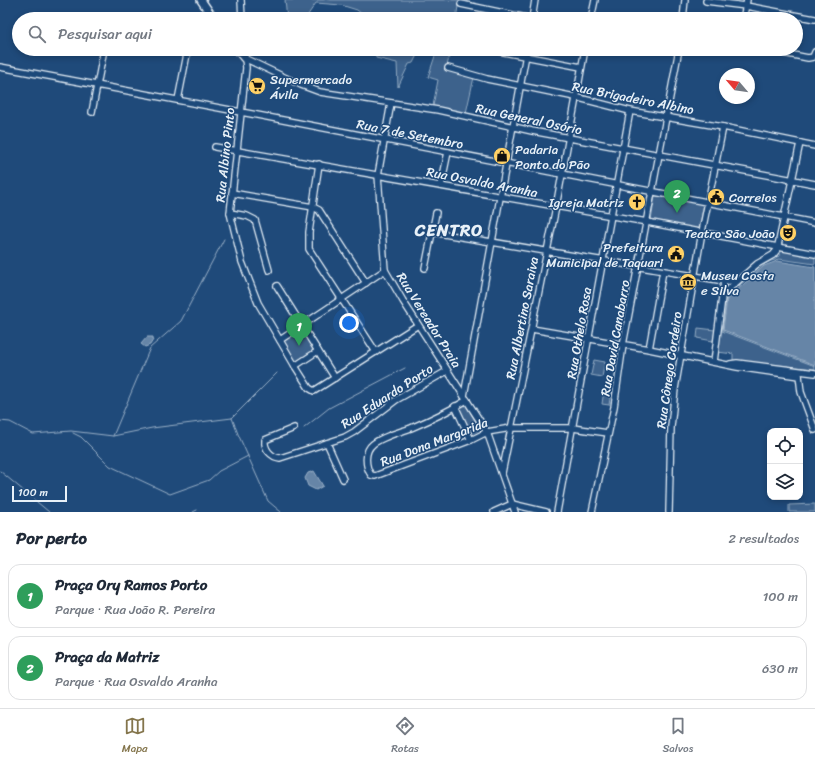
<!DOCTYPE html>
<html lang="pt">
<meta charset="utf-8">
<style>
body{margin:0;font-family:Sriracha,sans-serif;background:#f6f6f7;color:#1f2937}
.controls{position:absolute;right:12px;bottom:12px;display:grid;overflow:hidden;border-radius:8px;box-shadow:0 2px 6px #0003}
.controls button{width:36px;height:36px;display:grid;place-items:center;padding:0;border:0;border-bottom:1px solid #e0e1e3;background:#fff;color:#1f2937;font:20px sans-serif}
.compass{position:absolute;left:719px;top:68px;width:36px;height:36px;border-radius:50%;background:#fff;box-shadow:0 2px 6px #0003;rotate:299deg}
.scale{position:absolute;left:12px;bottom:10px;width:55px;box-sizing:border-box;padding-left:4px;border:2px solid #e8f1f8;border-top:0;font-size:11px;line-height:14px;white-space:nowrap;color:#e8f1f8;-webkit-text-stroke:3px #1f4a7a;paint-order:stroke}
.you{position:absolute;left:349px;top:323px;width:14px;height:14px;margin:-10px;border:3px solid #fff;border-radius:50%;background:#1a73e8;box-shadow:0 0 0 6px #1a73e833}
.badge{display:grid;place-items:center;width:26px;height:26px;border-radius:50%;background:#84754c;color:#fff;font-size:13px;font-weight:700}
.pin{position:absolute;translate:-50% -33px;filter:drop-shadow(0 1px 2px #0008)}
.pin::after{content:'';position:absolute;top:21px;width:14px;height:12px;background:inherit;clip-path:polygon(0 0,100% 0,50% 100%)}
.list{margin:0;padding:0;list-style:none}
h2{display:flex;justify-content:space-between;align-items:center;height:52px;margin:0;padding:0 16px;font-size:17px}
h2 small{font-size:13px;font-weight:400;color:#747a83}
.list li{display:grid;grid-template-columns:26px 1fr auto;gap:12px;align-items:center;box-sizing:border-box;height:64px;margin:0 8px 8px;padding:0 8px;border:1px solid #e0e1e3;border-radius:12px}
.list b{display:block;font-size:15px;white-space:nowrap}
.list p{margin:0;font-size:13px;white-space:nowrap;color:#747a83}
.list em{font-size:13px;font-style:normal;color:#747a83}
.icon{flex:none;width:22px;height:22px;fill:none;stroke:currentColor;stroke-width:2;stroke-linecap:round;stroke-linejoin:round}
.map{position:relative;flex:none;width:815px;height:512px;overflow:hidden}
.search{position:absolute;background:#fff;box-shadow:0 2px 6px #0003;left:12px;right:12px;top:12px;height:44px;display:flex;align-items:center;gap:10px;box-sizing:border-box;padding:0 14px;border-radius:22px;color:#747a83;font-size:15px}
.sheet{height:196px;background:#fff}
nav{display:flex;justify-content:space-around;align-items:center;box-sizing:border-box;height:56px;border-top:1px solid #e0e1e3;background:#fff;font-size:11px;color:#747a83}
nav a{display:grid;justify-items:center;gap:2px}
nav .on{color:#84754c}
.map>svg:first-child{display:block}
</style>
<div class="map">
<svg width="815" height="512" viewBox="0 0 815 512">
<rect width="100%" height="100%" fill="#1f4a7a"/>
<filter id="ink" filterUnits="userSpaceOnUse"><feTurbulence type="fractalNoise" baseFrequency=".025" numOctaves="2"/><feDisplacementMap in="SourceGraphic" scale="8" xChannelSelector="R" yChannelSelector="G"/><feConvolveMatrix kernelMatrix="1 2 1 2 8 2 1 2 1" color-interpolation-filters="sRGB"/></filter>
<g filter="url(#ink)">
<g fill="#3c628c" stroke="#92aac2">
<path d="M 285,0 L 459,0 L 456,19 L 362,19 L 362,14 L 357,10 L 341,5 L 316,3 L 305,19 L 287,19 Z"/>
<path d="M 375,49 L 420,49 L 413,63 L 409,64 L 398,87 L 397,63 L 376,58 Z"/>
<path d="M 451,49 L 446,70 L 474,77 L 466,113 L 433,106 L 438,80 L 428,77 L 437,50 Z"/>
<path d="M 655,196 L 704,204 L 699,229 L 651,221 Z"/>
<path d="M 781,250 L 815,255 L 815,264 L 779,259 L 771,261 L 765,264 L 727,296 L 722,331 L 815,366 L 815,369 L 733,360 L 733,354 L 718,352 L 723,300 C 730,285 763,259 780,256 Z"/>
<path d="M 698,328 L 715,330 L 713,341 L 697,338 Z"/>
<path d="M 302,330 L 315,350 L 296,363 L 283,342 Z"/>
<path d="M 594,360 L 605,362 L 602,377 L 591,375 Z"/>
<path d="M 604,390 L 611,391 L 609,405 L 602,404 Z"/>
<path d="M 465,404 L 482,432 L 472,437 L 458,407 Z"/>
<path d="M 815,504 L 815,512 L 789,512 L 789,505 Z"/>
</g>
<g fill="#6685a7" stroke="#9ab0c7">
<path d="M 777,261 L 815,267 L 815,365 L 723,330 L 727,299 L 764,266 Z"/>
<path d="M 147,337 L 153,337 L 153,340 L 150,345 L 145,347 L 141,344 Z"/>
<path d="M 314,471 L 323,486 L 316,490 L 308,486 L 305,478 L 308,473 Z"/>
</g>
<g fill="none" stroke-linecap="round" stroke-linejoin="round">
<g stroke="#9ab0c7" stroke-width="1">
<path d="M 232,418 L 238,434 L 268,501 L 281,512"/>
<path d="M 0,421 L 10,422 L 33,434 L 71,431 L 113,436 L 152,428 L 232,418 L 277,373"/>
<path d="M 304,428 L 329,408 L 405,368"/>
<path d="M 73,433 L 81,437 L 110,466 L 170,494 L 209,480 L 219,471 L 248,456"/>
<path d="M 113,436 L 150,348 L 181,321 L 224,239"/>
<path d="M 0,471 L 49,512"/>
<path d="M 193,512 L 197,510"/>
</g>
<defs>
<g id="minor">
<path d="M 241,0 L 242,19"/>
<path d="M 706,1 L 746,6 L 815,19"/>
<path d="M 461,4 L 532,19"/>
<path d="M 532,19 L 535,0"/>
<path d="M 591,19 L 595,0"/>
<path d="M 683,19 L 685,0"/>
<path d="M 743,19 L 747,0"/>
<path d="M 244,49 L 246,68 L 230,213 L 242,262 L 258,303 L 295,366 L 309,388 L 314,391 L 418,325"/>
<path d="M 488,49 L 581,67"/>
<path d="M 763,49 L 808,58 L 813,57 L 815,52"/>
<path d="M 244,58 L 301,85 L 320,92 L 438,110 L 532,131 L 815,184"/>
<path d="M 0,67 L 257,115 L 815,223"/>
<path d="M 448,68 L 487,79 L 575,97 L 630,111 L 723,127 L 815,146"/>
<path d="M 178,100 L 188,49"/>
<path d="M 391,103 L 378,175 L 385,270 L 403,301 L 487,432 L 515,512"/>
<path d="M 92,112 L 104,49"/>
<path d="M 215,147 L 647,222 L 815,254"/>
<path d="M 319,164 L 309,232 L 309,249 L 376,352"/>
<path d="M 441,186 L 448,152"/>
<path d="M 232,193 L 313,207 L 319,210 L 366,283"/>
<path d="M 230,213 L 247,216 L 255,220 L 269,270"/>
<path d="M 432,232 L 724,281 L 737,281"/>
<path d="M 425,268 L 436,213"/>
<path d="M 277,286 L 335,378"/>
<path d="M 722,295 L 757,264 L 773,255 L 777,250 L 800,143"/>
<path d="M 532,329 L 649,349 L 737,367 L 799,376"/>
<path d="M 280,340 L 385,270"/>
<path d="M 649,349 L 663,271"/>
<path d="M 714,362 L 724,281"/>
<path d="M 730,364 L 737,363 L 815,373"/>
<path d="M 295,366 L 318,351"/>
<path d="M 799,375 L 801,392 L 815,430"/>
<path d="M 464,396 L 527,49"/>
<path d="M 467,400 C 449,411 430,420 411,428 C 400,432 381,437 373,444 C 364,451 365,466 371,475 L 375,476 L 471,440 L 487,432 L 511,428 L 573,428 L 608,433"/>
<path d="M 455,406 L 471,440"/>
<path d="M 294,428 L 265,440 C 264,449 271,457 280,458 L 345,437 L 354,432 L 396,400 L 447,371"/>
<path d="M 327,443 L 343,479"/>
<path d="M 502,473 L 556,207 L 585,49"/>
<path d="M 512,504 L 546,512"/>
<path d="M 494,512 L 512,504"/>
<path d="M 557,512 L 630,111"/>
<path d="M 592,512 L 614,407 L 623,345 L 679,49"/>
<path d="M 669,512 L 671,427 L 675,389 L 702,232 L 723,127"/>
</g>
<g id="major">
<path d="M 201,0 L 214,19"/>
<path d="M 237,49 L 244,58"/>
</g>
</defs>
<use href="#minor" stroke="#e8f1f8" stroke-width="8"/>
<use href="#major" stroke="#e8f1f8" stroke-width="10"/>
<use href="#minor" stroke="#1f4a7a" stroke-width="5.5"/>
<use href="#major" stroke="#1f4a7a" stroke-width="7"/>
</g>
</g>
<defs>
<symbol id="supermarket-disc" viewBox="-11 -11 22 22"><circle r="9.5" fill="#ffd166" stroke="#1f4a7a"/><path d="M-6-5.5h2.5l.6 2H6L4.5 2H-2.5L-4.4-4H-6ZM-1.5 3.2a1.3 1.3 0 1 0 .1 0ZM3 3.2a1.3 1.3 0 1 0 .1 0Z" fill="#111"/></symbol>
<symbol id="shop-disc" viewBox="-11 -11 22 22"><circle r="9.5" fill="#ffd166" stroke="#1f4a7a"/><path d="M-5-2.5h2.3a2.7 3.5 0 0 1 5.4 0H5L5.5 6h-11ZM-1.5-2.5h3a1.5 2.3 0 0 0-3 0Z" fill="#111"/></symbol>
<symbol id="civic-disc" viewBox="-11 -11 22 22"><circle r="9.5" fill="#ffd166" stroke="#1f4a7a"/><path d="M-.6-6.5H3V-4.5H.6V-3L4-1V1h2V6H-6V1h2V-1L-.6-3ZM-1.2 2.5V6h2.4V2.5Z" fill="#111"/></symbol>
<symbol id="church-disc" viewBox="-11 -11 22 22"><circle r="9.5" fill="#ffd166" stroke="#1f4a7a"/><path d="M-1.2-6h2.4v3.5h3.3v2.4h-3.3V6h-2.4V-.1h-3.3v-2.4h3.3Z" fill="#111"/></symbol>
<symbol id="theatre-disc" viewBox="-11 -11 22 22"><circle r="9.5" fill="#ffd166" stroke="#1f4a7a"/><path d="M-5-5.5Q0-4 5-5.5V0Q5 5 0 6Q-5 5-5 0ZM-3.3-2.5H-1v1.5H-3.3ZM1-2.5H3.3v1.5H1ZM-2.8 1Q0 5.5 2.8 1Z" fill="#111"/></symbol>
<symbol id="museum-disc" viewBox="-11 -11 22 22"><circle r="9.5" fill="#ffd166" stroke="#1f4a7a"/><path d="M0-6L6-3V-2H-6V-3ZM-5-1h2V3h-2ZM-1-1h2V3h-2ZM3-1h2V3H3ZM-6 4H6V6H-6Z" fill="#111"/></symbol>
</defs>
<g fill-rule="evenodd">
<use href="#supermarket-disc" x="247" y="76" width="20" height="20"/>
<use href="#shop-disc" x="492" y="146" width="20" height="20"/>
<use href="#civic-disc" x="706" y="187" width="20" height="20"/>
<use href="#church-disc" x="627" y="192" width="20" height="20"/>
<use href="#theatre-disc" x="778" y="223" width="20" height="20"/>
<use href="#civic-disc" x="666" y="244" width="20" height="20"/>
<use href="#museum-disc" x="678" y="272" width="20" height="20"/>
</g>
<g text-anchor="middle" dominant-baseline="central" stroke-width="3" stroke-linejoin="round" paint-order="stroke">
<g font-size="13" fill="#e8f1f8" stroke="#1f4a7a" text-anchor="start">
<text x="270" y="79">Supermercado<tspan x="270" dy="15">Ávila</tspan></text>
<text x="515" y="149">Padaria<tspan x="515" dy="15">Ponto do Pão</tspan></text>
<text x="729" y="197">Correios</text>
<text x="624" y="202" text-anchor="end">Igreja Matriz</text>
<text x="775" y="233" text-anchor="end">Teatro São João</text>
<text x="663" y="247" text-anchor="end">Prefeitura<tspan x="663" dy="15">Municipal de Taquari</tspan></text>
<text x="701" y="275">Museu Costa<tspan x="701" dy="15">e Silva</tspan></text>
</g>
<g font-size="13" fill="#e8f1f8" stroke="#1f4a7a">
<text transform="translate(633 98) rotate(11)">Rua Brigadeiro Albino</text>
<text transform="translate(529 119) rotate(12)">Rua General Osório</text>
<text transform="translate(410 134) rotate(11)">Rua 7 de Setembro</text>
<text transform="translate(225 155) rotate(-84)">Rua Albino Pinto</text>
<text transform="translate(482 182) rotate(11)">Rua Osvaldo Aranha</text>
<text transform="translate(522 318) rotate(-79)">Rua Albertino Saraiva</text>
<text transform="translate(429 320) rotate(58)">Rua Vereador Praia</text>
<text transform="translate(579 333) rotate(-80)">Rua Othelo Rosa</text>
<text transform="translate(615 338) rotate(-80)">Rua David Canabarro</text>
<text transform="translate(669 370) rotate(-82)">Rua Cônego Cordeiro</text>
<text transform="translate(387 396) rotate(-33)">Rua Eduardo Porto</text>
<text transform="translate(434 442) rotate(-21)">Rua Dona Margarida</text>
</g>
<g font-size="17" font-weight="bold" letter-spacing="1" fill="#e8f1f8" stroke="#1f4a7a">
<text x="449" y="230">CENTRO</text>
</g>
</g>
</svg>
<div class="controls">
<button><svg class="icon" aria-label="locate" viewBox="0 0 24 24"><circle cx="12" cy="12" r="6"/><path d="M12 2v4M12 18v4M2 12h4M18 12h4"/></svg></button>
<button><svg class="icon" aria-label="layers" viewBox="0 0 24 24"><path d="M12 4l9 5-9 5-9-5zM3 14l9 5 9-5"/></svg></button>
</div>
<svg class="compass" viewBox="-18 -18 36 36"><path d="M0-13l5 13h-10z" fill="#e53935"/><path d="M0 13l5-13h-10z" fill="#747a83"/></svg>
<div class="scale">100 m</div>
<div class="you"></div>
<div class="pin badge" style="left:299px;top:346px;background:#2e9e5b">1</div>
<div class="pin badge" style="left:677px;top:213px;background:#2e9e5b">2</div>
<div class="search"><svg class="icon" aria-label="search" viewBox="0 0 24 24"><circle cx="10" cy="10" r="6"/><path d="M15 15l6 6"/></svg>Pesquisar aqui</div>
</div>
<section class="sheet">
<h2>Por perto<small>2 resultados</small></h2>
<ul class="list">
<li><span class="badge" style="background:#2e9e5b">1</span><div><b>Praça Ory Ramos Porto</b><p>Parque · Rua João R. Pereira</p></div><em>100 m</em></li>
<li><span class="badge" style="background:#2e9e5b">2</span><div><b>Praça da Matriz</b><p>Parque · Rua Osvaldo Aranha</p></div><em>630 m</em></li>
</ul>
</section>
<nav>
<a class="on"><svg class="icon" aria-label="map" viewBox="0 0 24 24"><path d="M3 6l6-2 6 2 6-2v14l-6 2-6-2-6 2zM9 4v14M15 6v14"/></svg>Mapa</a>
<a><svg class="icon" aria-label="directions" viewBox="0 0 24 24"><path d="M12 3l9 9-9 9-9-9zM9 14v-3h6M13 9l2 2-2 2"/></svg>Rotas</a>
<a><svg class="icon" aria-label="saved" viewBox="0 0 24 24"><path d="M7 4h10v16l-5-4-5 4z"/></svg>Salvos</a>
</nav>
